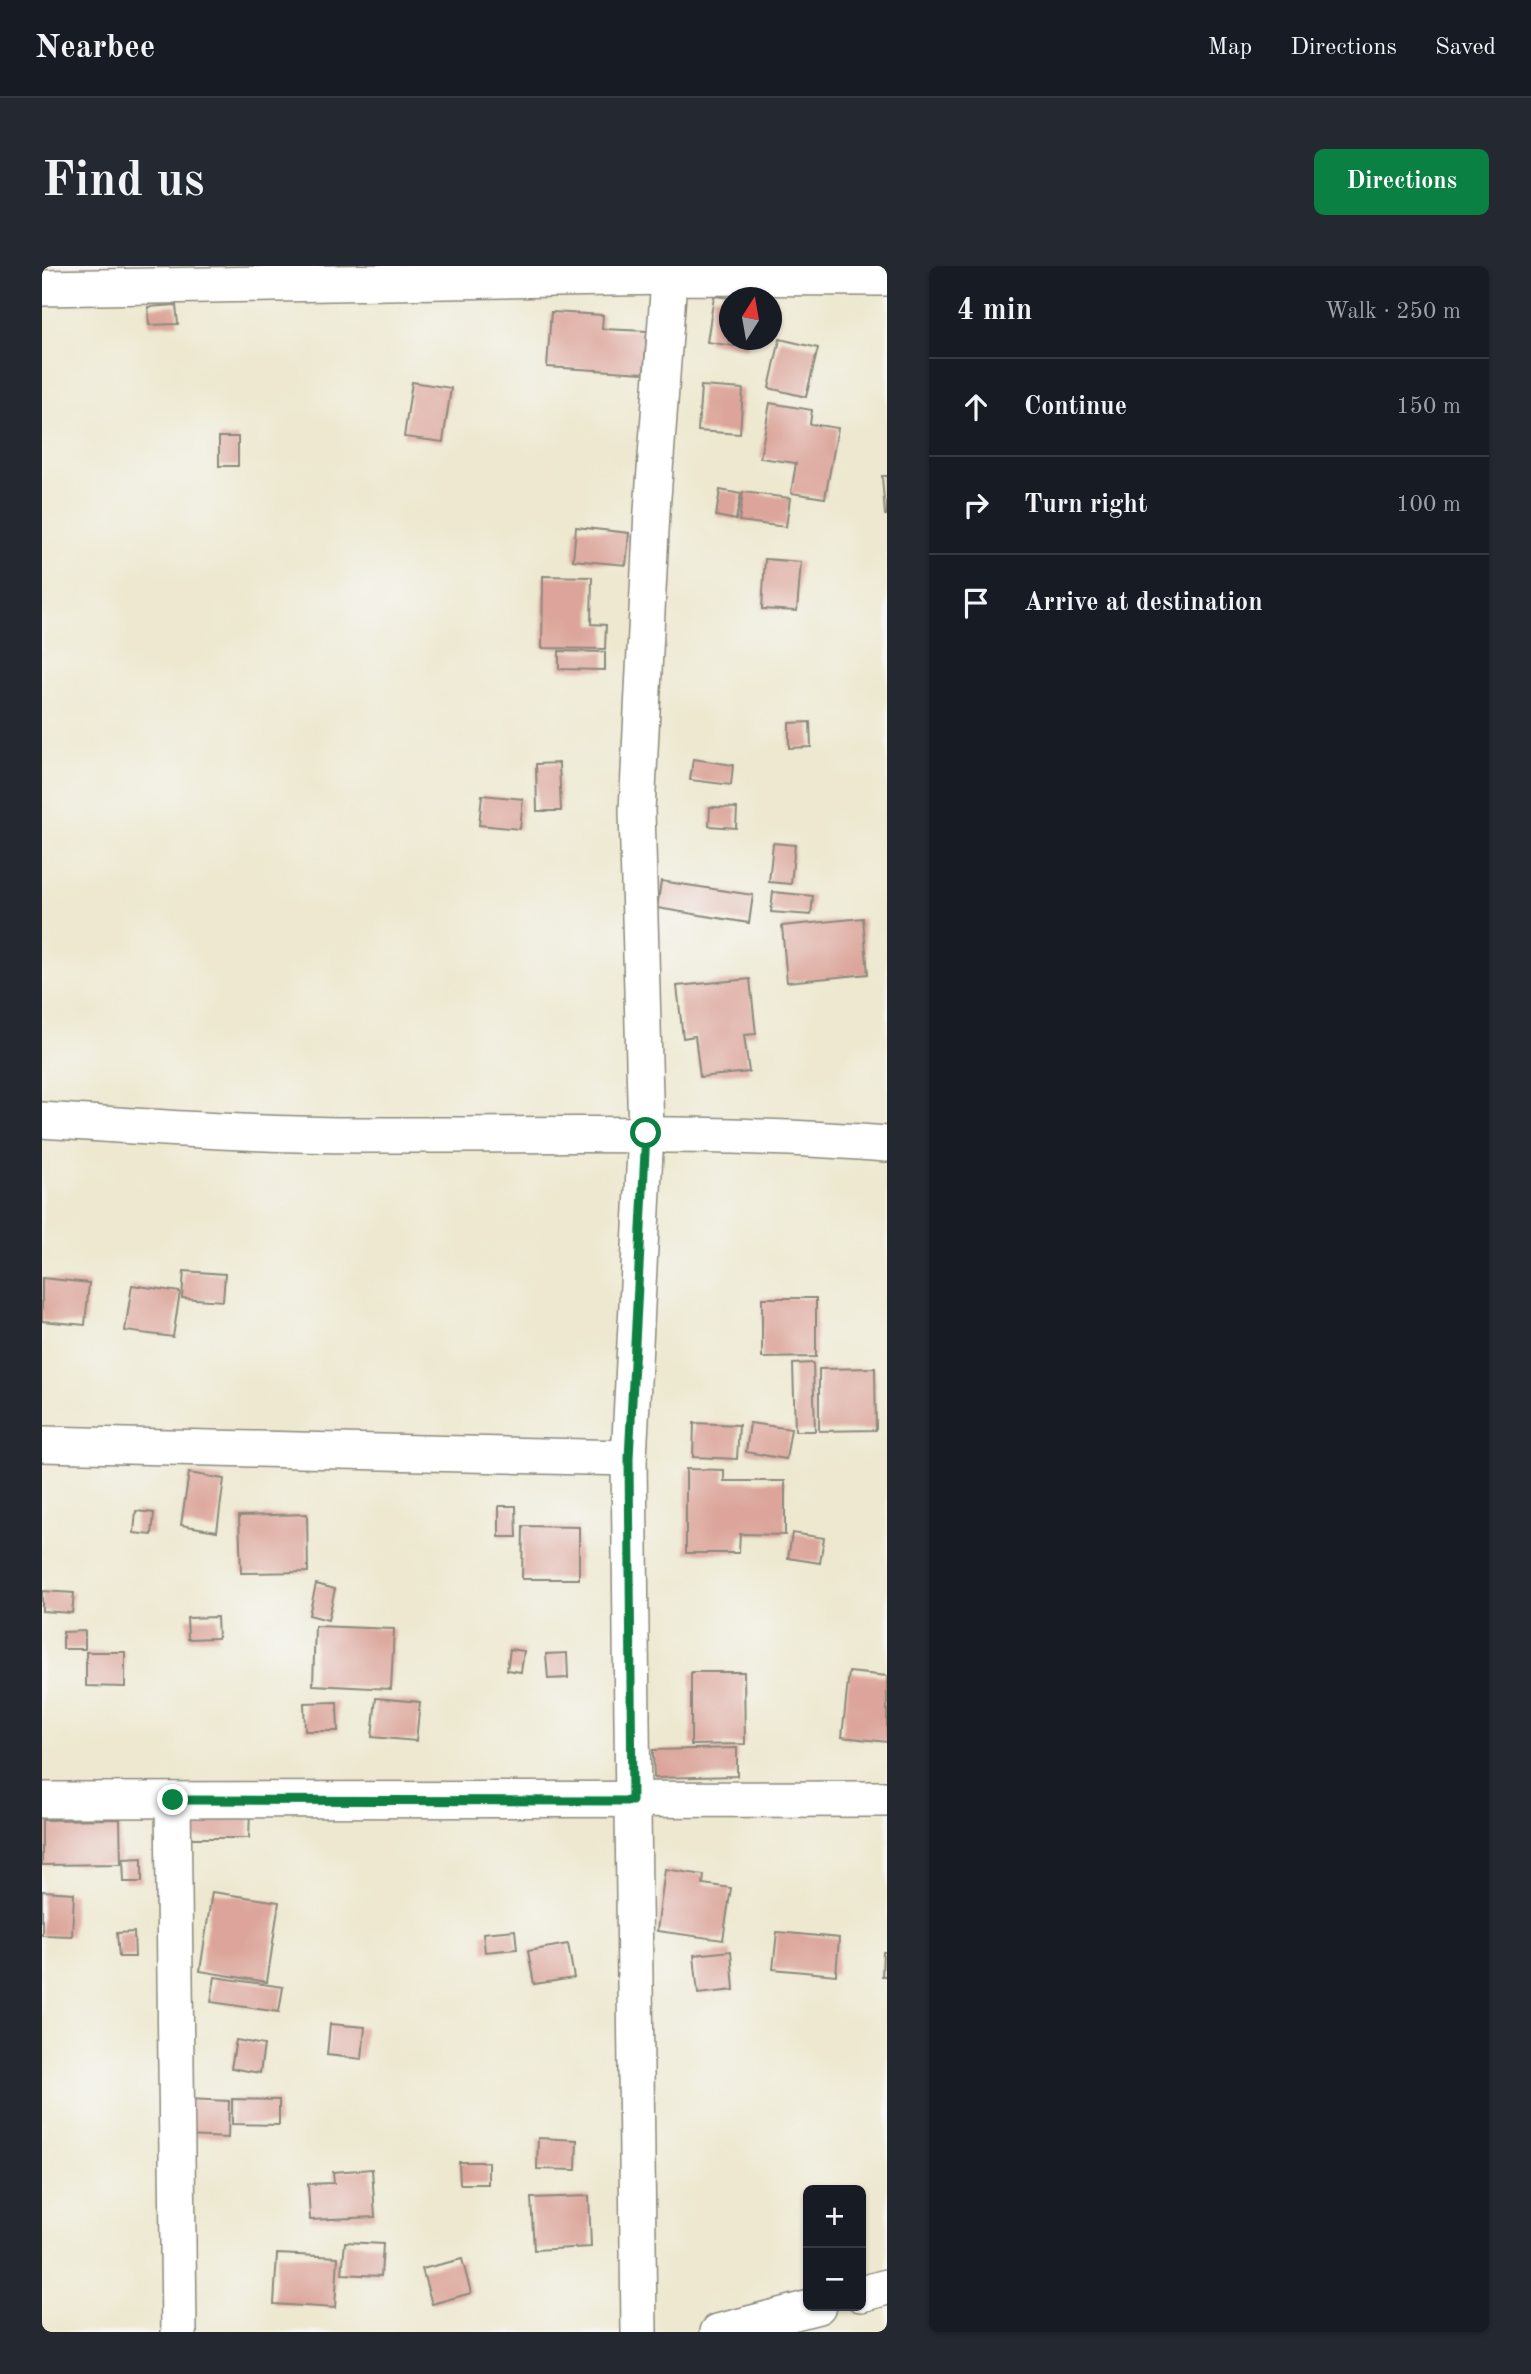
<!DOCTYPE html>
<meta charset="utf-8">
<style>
body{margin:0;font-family:"Old Standard TT",serif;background:#242831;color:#f1f3f6}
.controls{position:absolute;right:21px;bottom:21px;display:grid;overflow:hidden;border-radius:10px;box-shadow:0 2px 5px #0004}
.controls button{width:63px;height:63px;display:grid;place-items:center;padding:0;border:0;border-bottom:2px solid #363941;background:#171b24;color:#f1f3f6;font:35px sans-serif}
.compass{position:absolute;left:677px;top:21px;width:63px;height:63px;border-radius:50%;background:#171b24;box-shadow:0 2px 5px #0004;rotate:11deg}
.stop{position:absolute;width:21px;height:21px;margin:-16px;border:5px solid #0b8043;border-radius:50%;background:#fff}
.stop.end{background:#0b8043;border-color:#fff;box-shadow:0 2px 7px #0008}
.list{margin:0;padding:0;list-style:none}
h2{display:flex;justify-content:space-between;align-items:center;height:91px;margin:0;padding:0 28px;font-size:30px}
h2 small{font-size:23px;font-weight:400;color:#9ea1a6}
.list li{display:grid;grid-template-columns:46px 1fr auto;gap:21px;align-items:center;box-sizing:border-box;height:98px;padding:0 28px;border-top:2px solid #363941}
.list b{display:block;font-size:26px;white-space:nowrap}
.list em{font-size:23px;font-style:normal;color:#9ea1a6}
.icon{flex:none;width:38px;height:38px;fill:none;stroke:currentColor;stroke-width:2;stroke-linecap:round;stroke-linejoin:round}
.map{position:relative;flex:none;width:845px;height:2066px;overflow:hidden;border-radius:10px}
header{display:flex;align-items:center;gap:42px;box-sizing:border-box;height:98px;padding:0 35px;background:#171b24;border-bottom:2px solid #363941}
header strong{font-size:33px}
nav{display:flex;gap:38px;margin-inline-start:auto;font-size:24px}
.intro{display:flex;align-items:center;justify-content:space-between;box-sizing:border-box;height:168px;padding:0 42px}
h1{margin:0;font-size:49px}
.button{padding:18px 32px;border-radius:10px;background:#0b8043;color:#fff;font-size:24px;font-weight:700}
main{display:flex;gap:42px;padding:0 42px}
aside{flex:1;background:#171b24;border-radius:10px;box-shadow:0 2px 5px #0004}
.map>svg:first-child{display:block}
</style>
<header>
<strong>Nearbee</strong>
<nav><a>Map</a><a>Directions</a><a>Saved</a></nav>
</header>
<div class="intro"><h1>Find us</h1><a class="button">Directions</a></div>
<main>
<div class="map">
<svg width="845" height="2066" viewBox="0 0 845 2066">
<rect width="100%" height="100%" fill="#f6f6f2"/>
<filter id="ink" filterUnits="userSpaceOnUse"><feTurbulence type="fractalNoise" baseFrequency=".0143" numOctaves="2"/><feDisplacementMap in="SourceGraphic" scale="14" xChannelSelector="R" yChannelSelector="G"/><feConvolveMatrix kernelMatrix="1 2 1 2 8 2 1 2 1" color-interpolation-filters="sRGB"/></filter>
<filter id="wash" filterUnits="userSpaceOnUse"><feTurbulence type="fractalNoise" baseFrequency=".00686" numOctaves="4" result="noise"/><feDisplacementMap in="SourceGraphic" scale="28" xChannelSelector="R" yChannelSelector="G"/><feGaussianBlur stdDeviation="1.57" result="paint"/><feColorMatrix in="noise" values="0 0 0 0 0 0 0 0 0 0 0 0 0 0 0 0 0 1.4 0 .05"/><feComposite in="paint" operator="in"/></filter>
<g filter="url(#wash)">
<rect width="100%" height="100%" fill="#ede8cf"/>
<g id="blocks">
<g fill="#dca49a">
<path d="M 672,30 L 688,32 L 688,74 L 707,74 L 706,82 L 665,76 Z"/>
<path d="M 134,39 L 136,58 L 107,59 L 106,41 Z"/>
<path d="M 509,46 L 561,49 L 560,63 L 605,65 L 602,107 L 505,101 Z"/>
<path d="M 738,73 L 776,82 L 764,131 L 727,122 Z"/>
<path d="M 370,116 L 409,122 L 401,176 L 362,171 Z"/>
<path d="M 659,120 L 701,123 L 698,168 L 656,165 Z"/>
<path d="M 728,137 L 770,144 L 768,158 L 796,162 L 783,232 L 749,227 L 754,197 L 718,192 Z"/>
<rect x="177" y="171" width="19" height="29"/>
<path d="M 840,210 L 845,210 L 845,249 L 843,249 Z"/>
<path d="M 678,224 L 699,228 L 694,254 L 674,250 Z"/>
<path d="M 701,226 L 748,232 L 744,261 L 697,255 Z"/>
<path d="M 534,261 L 587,267 L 584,299 L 531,294 Z"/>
<path d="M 723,293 L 759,296 L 755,345 L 720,343 Z"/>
<path d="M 501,310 L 550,311 L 549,358 L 564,359 L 563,383 L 500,382 Z"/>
<path d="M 517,385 L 563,386 L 563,404 L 517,403 Z"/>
<path d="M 768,456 L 769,481 L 747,482 L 747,457 Z"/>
<path d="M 651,493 L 691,499 L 689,519 L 648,514 Z"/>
<path d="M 517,497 L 519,545 L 495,545 L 494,498 Z"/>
<path d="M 440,529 L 481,533 L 478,563 L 437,559 Z"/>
<path d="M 668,541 L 695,542 L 694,562 L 667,560 Z"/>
<path d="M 731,577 L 753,579 L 749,618 L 727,616 Z"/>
<path d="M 619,615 L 711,629 L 707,657 L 615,642 Z"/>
<path d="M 731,626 L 771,630 L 769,649 L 729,646 Z"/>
<path d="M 821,652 L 826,708 L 745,716 L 740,660 Z"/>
<path d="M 708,713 L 714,768 L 702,769 L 707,806 L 658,811 L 653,770 L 641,772 L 635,720 Z"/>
<path d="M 142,1005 L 183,1008 L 181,1035 L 140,1032 Z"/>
<path d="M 0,1012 L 47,1017 L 43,1059 L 0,1055 Z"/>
<path d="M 90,1019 L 138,1026 L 131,1071 L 83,1065 Z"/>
<path d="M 720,1032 L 774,1032 L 774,1091 L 720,1092 Z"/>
<path d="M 771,1097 L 773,1165 L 753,1165 L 751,1098 Z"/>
<path d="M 833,1102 L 834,1164 L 777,1165 L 777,1103 Z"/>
<path d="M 652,1157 L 697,1159 L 695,1193 L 651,1191 Z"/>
<path d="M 708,1157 L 749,1163 L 744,1193 L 704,1186 Z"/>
<path d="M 644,1203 L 682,1204 L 682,1215 L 743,1215 L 743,1269 L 698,1268 L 697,1287 L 644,1287 Z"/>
<path d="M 147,1207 L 182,1213 L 175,1265 L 139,1259 Z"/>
<path d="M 457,1240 L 474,1240 L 475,1271 L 457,1271 Z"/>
<path d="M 94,1245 L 112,1247 L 110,1269 L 92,1267 Z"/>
<path d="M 265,1248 L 266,1306 L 199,1307 L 197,1250 Z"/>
<path d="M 481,1260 L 537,1261 L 537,1313 L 480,1313 Z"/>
<path d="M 750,1267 L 782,1272 L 778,1297 L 746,1292 Z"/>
<path d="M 274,1318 L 293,1323 L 286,1354 L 267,1349 Z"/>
<path d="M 0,1325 L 32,1327 L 30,1347 L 0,1345 Z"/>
<path d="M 175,1351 L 176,1372 L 146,1373 L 145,1352 Z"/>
<path d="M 273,1360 L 352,1363 L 349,1423 L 271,1419 Z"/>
<path d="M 43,1365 L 43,1383 L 21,1383 L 21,1366 Z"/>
<path d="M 468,1383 L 482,1385 L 479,1406 L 465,1404 Z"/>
<path d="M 44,1386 L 83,1386 L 83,1421 L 44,1420 Z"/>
<path d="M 525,1387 L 526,1412 L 506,1413 L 504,1388 Z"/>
<path d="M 649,1406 L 702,1406 L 703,1478 L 649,1479 Z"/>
<path d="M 807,1406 L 845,1410 L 845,1476 L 800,1471 Z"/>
<path d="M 334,1432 L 378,1436 L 374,1475 L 330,1471 Z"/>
<path d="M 295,1436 L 296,1465 L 263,1465 L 262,1437 Z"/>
<path d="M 695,1482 L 695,1510 L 612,1512 L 611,1484 Z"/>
<path d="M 141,1544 L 208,1545 L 207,1572 L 141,1572 Z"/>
<path d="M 78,1553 L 79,1598 L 0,1599 L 0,1554 Z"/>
<path d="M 100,1592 L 100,1616 L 82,1616 L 81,1593 Z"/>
<path d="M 623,1603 L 662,1609 L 661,1618 L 689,1622 L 681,1674 L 615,1665 Z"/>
<path d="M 0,1625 L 32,1627 L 30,1670 L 0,1669 Z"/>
<path d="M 170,1626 L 237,1636 L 225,1716 L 158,1705 Z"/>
<path d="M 473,1664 L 475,1683 L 443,1686 L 441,1667 Z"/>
<path d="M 92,1666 L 93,1691 L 77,1691 L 75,1667 Z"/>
<path d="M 735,1666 L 797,1672 L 794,1709 L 731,1703 Z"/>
<path d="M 526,1678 L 532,1712 L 492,1718 L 486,1685 Z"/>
<path d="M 689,1685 L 692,1724 L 656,1728 L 652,1689 Z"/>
<path d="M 841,1686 L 845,1686 L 845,1710 L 840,1710 Z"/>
<path d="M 173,1711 L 241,1721 L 237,1746 L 169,1736 Z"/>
<path d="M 288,1758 L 323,1761 L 320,1793 L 285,1789 Z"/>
<path d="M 194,1774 L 222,1779 L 218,1807 L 189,1802 Z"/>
<path d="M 146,1833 L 187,1835 L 186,1872 L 144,1870 Z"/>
<path d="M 190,1833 L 237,1834 L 237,1859 L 190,1858 Z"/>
<path d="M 496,1872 L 535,1874 L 534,1904 L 495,1903 Z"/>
<path d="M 417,1896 L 446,1896 L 446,1918 L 418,1918 Z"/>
<path d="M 330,1903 L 333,1951 L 268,1954 L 266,1918 L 292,1917 L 291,1906 Z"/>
<path d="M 547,1930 L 549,1981 L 492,1984 L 489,1932 Z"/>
<path d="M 303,1976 L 341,1978 L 339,2010 L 300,2008 Z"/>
<path d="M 235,1988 L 296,1991 L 293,2042 L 232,2038 Z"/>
<path d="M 420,1993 L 429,2027 L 390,2038 L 380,2003 Z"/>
</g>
</g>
</g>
<g filter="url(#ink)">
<use href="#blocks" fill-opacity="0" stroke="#8c8a7d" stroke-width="2"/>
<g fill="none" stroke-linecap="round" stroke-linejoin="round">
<defs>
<g id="minor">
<path d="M 0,22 L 627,11 L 845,12"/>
<path d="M 0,854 C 107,861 215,869 322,869 C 497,870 671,864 845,878"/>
<path d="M 0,1178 L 587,1192"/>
<path d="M 0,1534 L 845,1533"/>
<path d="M 131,1534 L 137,2066"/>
<path d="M 819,2028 L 845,2021"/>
<path d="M 597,2066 L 587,1192 L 604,867 L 595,545 L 610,245 L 628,0"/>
<path d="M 676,2066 L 776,2040"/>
</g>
</defs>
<use href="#minor" stroke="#8c8a7d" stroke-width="38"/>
<use href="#minor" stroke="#fff" stroke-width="35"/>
</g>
</g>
<g fill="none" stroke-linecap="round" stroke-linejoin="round" filter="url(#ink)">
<path stroke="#0b8043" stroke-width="9" d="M 131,1534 L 590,1535 L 587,1192 L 604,867"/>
</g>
</svg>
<div class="controls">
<button>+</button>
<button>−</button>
</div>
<svg class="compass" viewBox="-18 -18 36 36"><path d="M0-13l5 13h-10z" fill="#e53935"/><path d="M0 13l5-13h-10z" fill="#9ea1a6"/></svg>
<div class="stop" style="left:604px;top:867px"></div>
<div class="stop end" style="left:131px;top:1534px"></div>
</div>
<aside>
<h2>4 min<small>Walk · 250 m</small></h2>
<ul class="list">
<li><svg class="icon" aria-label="ahead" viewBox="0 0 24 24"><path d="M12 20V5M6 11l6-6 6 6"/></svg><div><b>Continue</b></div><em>150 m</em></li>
<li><svg class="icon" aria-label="right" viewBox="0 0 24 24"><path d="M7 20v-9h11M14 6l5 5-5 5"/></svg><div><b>Turn right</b></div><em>100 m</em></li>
<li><svg class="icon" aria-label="arrive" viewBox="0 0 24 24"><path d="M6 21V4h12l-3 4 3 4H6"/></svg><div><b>Arrive at destination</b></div></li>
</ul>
</aside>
</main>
